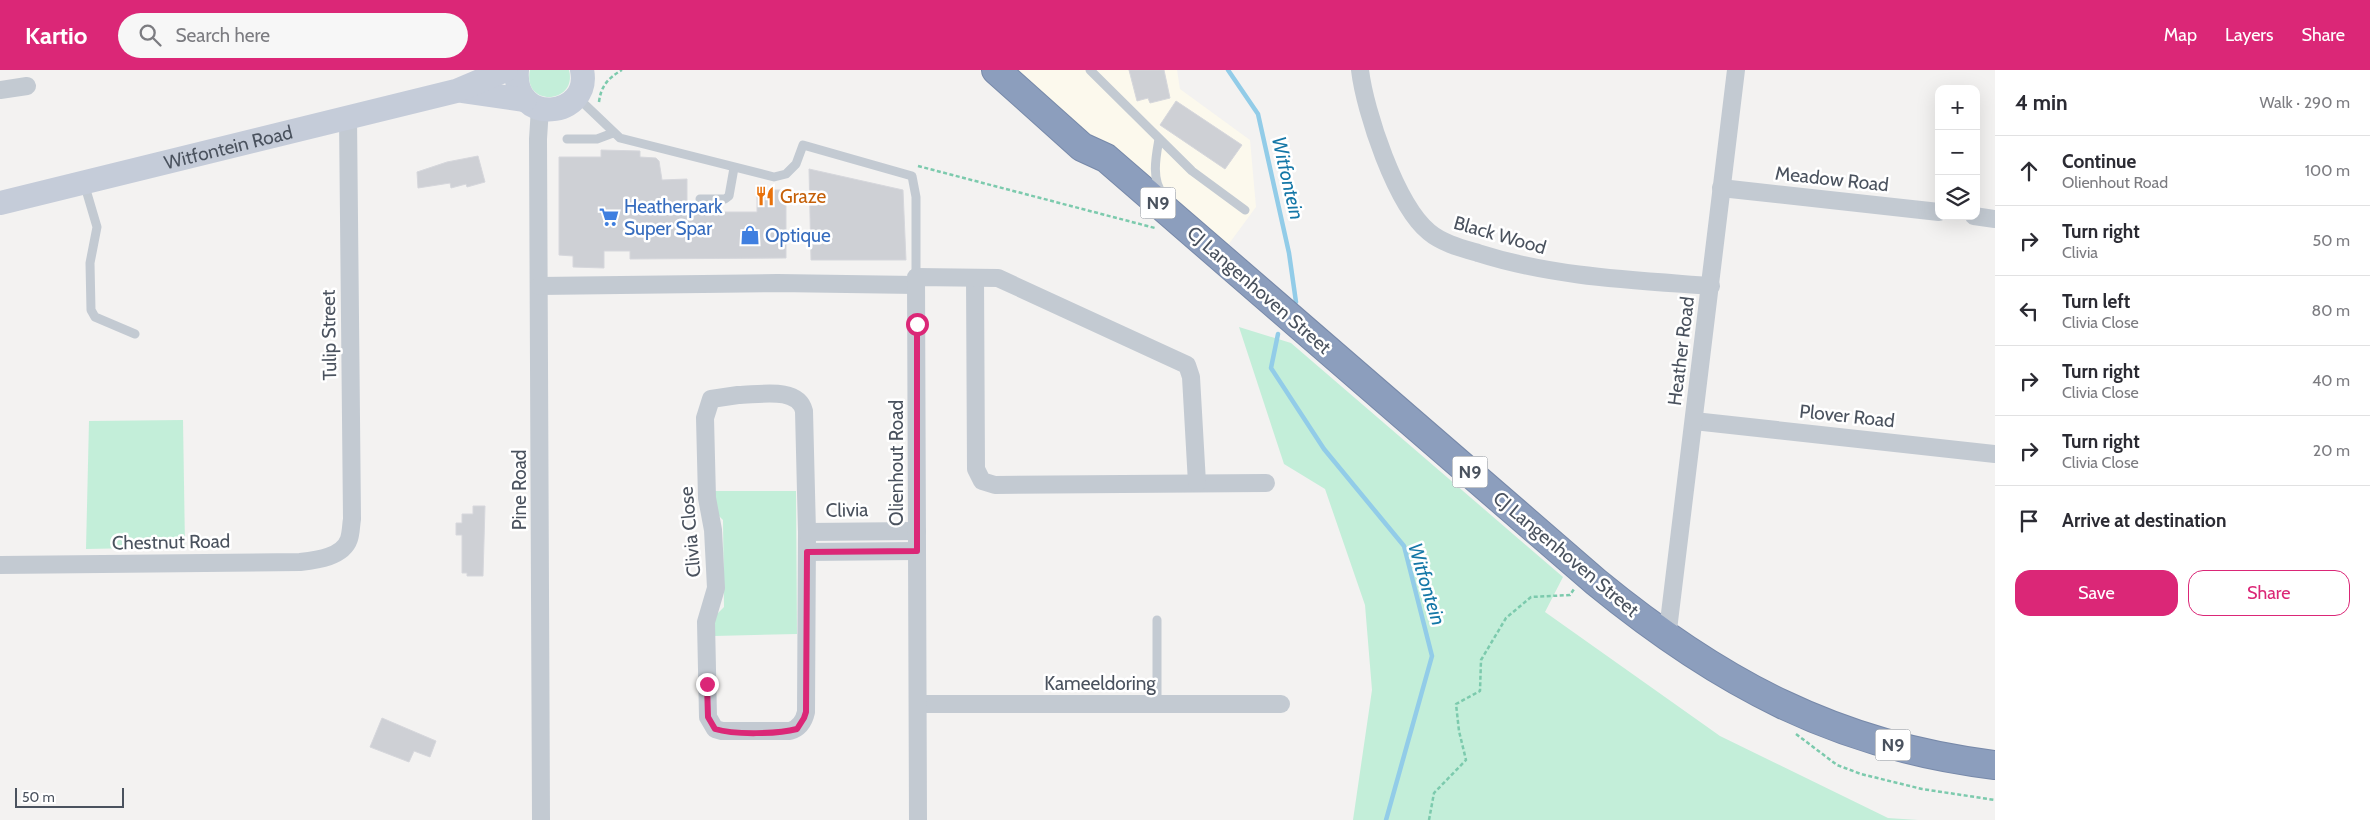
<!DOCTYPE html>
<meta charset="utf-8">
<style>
body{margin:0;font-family:Cabin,sans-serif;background:#f7f7f7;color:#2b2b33}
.controls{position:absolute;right:15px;top:15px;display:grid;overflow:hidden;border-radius:10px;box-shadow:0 5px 20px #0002}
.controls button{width:45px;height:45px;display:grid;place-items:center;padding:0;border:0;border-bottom:1px solid #e1e1e2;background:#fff;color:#2b2b33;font:25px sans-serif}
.scale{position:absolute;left:15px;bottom:12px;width:109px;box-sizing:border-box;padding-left:5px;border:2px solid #4a525e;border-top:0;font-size:14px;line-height:18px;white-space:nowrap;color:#4a525e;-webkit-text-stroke:4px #fff;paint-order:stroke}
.stop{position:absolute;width:15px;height:15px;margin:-11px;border:4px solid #db2777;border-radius:50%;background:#fff}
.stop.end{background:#db2777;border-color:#fff;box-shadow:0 1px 5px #0008}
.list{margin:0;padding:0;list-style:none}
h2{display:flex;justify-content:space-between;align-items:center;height:65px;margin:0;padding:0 20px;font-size:21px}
h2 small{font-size:16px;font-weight:400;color:#7c7c81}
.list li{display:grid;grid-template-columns:32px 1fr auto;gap:15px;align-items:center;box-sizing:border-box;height:70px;padding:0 20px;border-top:1px solid #e1e1e2}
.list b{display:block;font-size:19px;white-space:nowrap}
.list p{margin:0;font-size:16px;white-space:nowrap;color:#7c7c81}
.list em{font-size:16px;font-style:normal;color:#7c7c81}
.actions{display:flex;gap:10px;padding:15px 20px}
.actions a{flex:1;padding:11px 0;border:1px solid #db2777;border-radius:15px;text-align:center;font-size:18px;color:#db2777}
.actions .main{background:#db2777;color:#fff}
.icon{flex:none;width:28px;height:28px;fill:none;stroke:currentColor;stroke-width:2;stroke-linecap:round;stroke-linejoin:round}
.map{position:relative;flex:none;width:1995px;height:750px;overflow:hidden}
header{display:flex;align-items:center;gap:30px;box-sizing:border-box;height:70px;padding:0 25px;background:#db2777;color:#fff}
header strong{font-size:24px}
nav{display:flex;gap:28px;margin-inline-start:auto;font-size:18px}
.search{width:350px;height:45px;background:#f7f7f7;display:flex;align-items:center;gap:12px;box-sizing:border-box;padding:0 18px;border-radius:28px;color:#7c7c81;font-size:19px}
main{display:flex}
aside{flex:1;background:#fff}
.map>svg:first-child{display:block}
</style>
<header>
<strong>Kartio</strong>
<div class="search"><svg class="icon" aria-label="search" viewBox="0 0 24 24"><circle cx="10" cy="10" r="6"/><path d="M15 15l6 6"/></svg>Search here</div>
<nav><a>Map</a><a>Layers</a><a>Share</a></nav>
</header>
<main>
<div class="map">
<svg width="1995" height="750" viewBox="0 0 1995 750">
<rect width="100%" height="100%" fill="#f3f2f1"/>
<path fill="#fcf9ed" d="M 1017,0 L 1177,0 L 1180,19 L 1250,70 L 1256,137 L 1220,186 Z"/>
<g fill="#c3eed9">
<path d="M 530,0 L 569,0 C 578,34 522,38 530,0 Z"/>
<path d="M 1239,257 L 1291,273 L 1563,507 L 1545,542 L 1720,666 L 1888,748 L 1918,750 L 1353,750 L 1372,620 L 1365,535 L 1325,419 L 1284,394 Z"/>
<path d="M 183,350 L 185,477 L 86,479 L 89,351 Z"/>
<path d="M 715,421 L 796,421 L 797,564 L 714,566 L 715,546 L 724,537 L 723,450 L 714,441 Z"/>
</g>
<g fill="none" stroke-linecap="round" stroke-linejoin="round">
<g stroke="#92cce8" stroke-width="4.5">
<path d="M 1228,0 L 1258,44 L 1289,183 L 1296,232"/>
<path d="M 1278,264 L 1271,298 L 1324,379 L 1404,476 L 1432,586 L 1386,750"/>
</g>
</g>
<g fill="#ced0d5" stroke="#d6d7dc">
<path d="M 1129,0 L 1164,0 L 1170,28 L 1150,33 L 1148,28 L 1137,31 Z"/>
<path d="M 1176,31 L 1242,75 L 1225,99 L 1160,55 Z"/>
<path d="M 601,80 L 640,81 L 640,87 L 656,88 L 659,91 L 662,110 L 687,109 L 687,142 L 757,142 L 757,120 L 786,120 L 786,188 L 630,189 L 630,181 L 604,181 L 604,198 L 573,197 L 573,186 L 559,185 L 559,87 L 601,87 Z"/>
<path d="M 478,86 L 485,112 L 467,117 L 466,114 L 451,118 L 450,113 L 418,118 L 417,102 L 447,92 Z"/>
<path d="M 809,99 L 903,120 L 906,190 L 811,190 Z"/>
<path d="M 473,436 L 485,436 L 483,506 L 467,506 L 467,503 L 462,503 L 462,465 L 456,465 L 456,453 L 462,453 L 462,444 L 473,444 Z"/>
<path d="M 382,648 L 436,671 L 430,687 L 414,681 L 409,692 L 370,677 Z"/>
</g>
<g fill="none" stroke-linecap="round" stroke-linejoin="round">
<defs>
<path id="highway" d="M 996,0 L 1082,77 L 1106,88 L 1596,512 C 1718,612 1836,676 1995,695"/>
</defs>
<use href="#highway" stroke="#7789a9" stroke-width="30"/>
<g stroke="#7ccaad" stroke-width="2.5" stroke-dasharray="4 2.5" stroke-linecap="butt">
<path d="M 599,32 C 601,16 608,8 622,0"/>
<path d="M 918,96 L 1155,158"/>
<path d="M 1796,664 L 1837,695 L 1861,704 L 1922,719 L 1995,730"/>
<path d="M 1429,750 L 1434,723 L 1466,690 L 1459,661 L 1456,634 L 1480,621 L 1481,590 L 1506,548 L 1531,527 L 1570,525 L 1574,519"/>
</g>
<g stroke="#c3cad2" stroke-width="9">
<path d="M 1090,0 L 1192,101 L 1245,140"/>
<path d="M 577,27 L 620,68 L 774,107 L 786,104 L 796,94 L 803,75 L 912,106 L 916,127 L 916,207"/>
<path d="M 567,69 L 597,69 L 613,63"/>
<path d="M 1159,69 C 1156,86 1151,110 1163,124"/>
<path d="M 84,113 L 97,157 L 90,193 L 91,240 L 95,247 L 135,264"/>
<path d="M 700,129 L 725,129 L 729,126 L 734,98"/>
<path d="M 1157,550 L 1157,634"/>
</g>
<g stroke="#c3cad2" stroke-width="18">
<path d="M 1360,0 C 1365,42 1396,135 1429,162 C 1442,173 1461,178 1478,183 C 1553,207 1632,210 1711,216"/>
<path d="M 0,20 L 27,16"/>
<path d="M 540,38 L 538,69 L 541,750"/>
<path d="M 1721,118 L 1939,142"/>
<path d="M 1974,146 L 1995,149"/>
<path d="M 975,208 L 976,399 L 982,411 L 995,415 L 1266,413"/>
<path d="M 539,216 L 777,213 L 916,215"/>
<path d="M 738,325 C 758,325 798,316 804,341 L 807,462 L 806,642 C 804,651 800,658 790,661 L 722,661 L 715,659 L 708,647 L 706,552 L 716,518 L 713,460 L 707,428 L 705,348 L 711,329 Z"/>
<path d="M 1694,351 L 1995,384"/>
<path d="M 807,462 L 917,461"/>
<path d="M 807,482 L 917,481"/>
<path d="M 0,495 L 300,492 C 317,490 343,487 349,469 C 351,463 351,455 352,449 L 348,47"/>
<path d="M 1667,568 L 1736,0"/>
<path d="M 919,634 L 1281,634"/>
<path d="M 918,750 L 916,207 L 998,208 L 1187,295 L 1191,307 L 1197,413"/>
</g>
<g stroke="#c5ccd9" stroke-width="24">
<path d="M 517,0 C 512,57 592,48 582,0"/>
<path d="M 463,21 L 525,30"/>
<path id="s1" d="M 0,133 L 456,21 L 506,0"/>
</g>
<use href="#highway" stroke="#8c9ebd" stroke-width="28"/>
</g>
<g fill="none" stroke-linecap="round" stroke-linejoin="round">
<path stroke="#db2777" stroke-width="6" d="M 707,614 L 708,647 L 715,659 C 734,665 778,664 797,659 L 804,648 L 806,642 L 807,482 L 917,481 L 917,254"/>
</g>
<defs>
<symbol id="restaurant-bare" viewBox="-9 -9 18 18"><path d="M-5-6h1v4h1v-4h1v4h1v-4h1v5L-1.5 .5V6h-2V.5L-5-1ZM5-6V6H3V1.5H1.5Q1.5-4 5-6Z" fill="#e8710a" stroke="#fff" stroke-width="2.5" paint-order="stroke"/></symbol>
<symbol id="supermarket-bare" viewBox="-9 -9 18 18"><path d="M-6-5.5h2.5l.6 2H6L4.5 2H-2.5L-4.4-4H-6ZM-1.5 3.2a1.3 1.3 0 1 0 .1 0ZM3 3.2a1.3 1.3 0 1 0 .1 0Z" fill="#3f7fe0" stroke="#fff" stroke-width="2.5" paint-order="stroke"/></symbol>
<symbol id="shop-bare" viewBox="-9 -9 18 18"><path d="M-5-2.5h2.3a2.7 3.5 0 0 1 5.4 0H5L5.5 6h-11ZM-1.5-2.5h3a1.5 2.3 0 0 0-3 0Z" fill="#3f7fe0" stroke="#fff" stroke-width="2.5" paint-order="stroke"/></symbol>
</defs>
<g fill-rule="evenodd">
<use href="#restaurant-bare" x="751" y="112" width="28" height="28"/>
<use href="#supermarket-bare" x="595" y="133" width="28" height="28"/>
<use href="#shop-bare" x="736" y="151" width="28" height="28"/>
</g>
<g text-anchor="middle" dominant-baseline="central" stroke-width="5" stroke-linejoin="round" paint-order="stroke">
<g fill="#fff" stroke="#80868e" stroke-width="1">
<rect x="1140.5" y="117.5" width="35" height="31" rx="4"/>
<rect x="1452.5" y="386.5" width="35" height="31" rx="4"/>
<rect x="1875.5" y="659.5" width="35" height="31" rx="4"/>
</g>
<g font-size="18" font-weight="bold" fill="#4a525e">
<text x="1158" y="133">N9</text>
<text x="1470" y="402">N9</text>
<text x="1893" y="675">N9</text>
</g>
<g font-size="19" fill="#4a525e" stroke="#fff">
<text stroke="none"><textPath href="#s1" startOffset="235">Witfontein Road</textPath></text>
<text transform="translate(1832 109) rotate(6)">Meadow Road</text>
<text transform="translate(1500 165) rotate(16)">Black Wood</text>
<text transform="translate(1259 220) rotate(41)">CJ Langenhoven Street</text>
<text transform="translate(329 265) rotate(-91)">Tulip Street</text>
<text transform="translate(1681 281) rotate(-83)">Heather Road</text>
<text transform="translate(1847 346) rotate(6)">Plover Road</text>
<text transform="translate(896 393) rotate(-90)">Olienhout Road</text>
<text transform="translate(519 420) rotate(-90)">Pine Road</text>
<text transform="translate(847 440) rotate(-1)">Clivia</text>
<text transform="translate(690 462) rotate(-95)">Clivia Close</text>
<text transform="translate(171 472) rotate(-1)">Chestnut Road</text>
<text transform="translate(1566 484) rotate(40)">CJ Langenhoven Street</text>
<text x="1100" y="613">Kameeldoring</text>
</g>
<g font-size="19" fill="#c56008" stroke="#fff" text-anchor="start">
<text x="780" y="126">Graze</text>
</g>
<g font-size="19" fill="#366cbe" stroke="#fff" text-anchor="start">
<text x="624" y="136">Heatherpark<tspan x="624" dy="22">Super Spar</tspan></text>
<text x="765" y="165">Optique</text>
</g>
<g font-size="20" font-style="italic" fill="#1477a7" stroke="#fff">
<text transform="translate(1288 108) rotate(77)">Witfontein</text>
<text transform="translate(1427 514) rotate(73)">Witfontein</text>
</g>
</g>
</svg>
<div class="controls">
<button>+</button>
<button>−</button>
<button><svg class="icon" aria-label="layers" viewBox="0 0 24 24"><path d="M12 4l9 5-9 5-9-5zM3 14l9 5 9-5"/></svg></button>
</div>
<div class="scale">50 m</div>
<div class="stop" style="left:917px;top:254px"></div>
<div class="stop end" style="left:707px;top:614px"></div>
</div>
<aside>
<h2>4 min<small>Walk · 290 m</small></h2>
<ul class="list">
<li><svg class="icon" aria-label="ahead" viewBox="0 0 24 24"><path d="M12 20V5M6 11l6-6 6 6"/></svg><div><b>Continue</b><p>Olienhout Road</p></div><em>100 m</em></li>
<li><svg class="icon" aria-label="right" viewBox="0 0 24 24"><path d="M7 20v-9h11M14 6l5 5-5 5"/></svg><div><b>Turn right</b><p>Clivia</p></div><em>50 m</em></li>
<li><svg class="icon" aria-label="left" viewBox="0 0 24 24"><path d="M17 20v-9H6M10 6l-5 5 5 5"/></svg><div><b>Turn left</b><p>Clivia Close</p></div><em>80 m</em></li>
<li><svg class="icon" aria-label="right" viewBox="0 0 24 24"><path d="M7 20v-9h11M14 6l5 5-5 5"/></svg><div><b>Turn right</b><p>Clivia Close</p></div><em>40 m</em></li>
<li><svg class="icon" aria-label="right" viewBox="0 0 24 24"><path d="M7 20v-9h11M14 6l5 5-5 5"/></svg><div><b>Turn right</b><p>Clivia Close</p></div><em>20 m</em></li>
<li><svg class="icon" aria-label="arrive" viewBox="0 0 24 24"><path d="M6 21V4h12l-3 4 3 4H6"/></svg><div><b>Arrive at destination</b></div></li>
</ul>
<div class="actions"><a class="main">Save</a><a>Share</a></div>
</aside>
</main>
